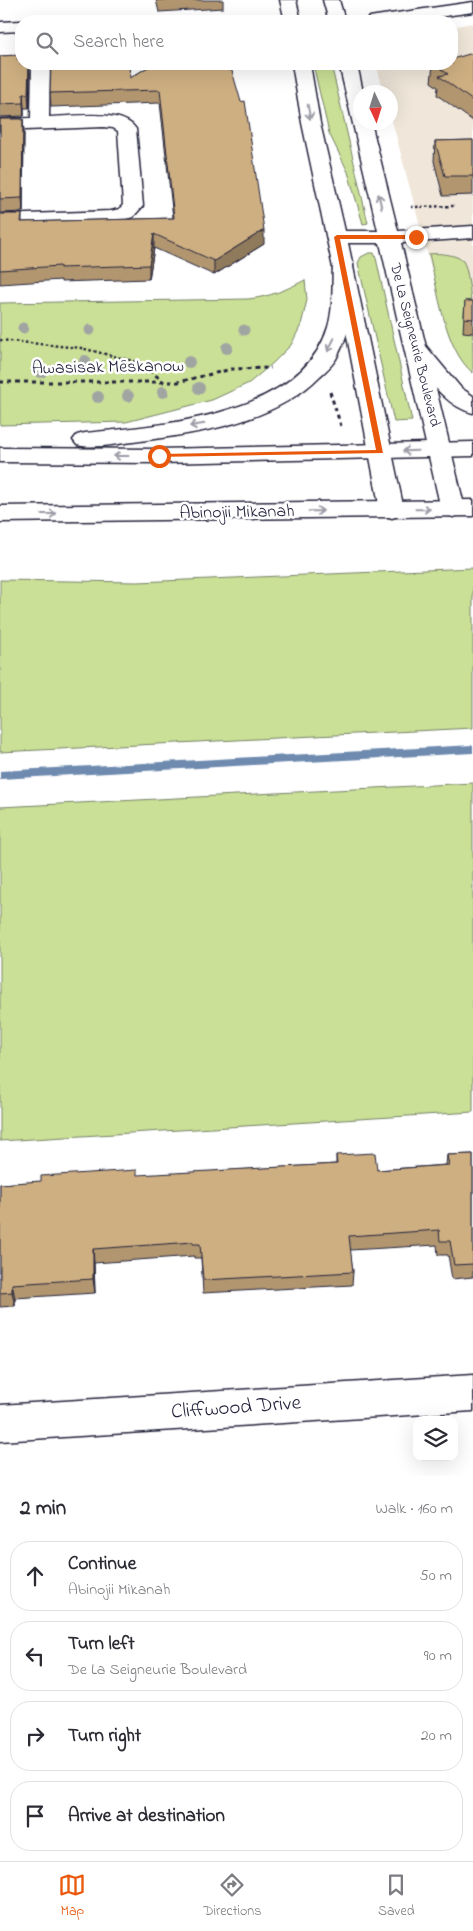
<!DOCTYPE html>
<meta charset="utf-8">
<style>
body{margin:0;font-family:"Indie Flower",sans-serif;background:#f7f7f7;color:#2b2b33}
.controls{position:absolute;right:15px;bottom:15px;display:grid;overflow:hidden;border-radius:10px;box-shadow:0 5px 20px #0002}
.controls button{width:45px;height:45px;display:grid;place-items:center;padding:0;border:0;border-bottom:1px solid #e1e1e2;background:#fff;color:#2b2b33;font:25px sans-serif}
.compass{position:absolute;left:353px;top:85px;width:45px;height:45px;border-radius:50%;background:#fff;box-shadow:0 5px 20px #0002;rotate:176deg}
.stop{position:absolute;width:15px;height:15px;margin:-11px;border:4px solid #ea580c;border-radius:50%;background:#fff}
.stop.end{background:#ea580c;border-color:#fff;box-shadow:0 1px 5px #0008}
.list{margin:0;padding:0;list-style:none}
h2{display:flex;justify-content:space-between;align-items:center;height:65px;margin:0;padding:0 20px;font-size:21px}
h2 small{font-size:16px;font-weight:400;color:#7c7c81}
.list li{display:grid;grid-template-columns:32px 1fr auto;gap:15px;align-items:center;box-sizing:border-box;height:70px;margin:0 10px 10px;padding:0 10px;border:1px solid #e1e1e2;border-radius:20px}
.list b{display:block;font-size:19px;white-space:nowrap}
.list p{margin:0;font-size:16px;white-space:nowrap;color:#7c7c81}
.list em{font-size:16px;font-style:normal;color:#7c7c81}
.icon{flex:none;width:28px;height:28px;fill:none;stroke:currentColor;stroke-width:2;stroke-linecap:round;stroke-linejoin:round}
.map{position:relative;flex:none;width:473px;height:1476px;overflow:hidden}
.search{position:absolute;background:#fff;box-shadow:0 5px 20px #0002;left:15px;right:15px;top:15px;height:55px;display:flex;align-items:center;gap:12px;box-sizing:border-box;padding:0 18px;border-radius:20px;color:#7c7c81;font-size:19px}
.sheet{height:385px;background:#fff}
nav{display:flex;justify-content:space-around;align-items:center;box-sizing:border-box;height:70px;border-top:1px solid #e1e1e2;background:#fff;font-size:14px;color:#7c7c81}
nav a{display:grid;justify-items:center;gap:2px}
nav .on{color:#ea580c}
.map>svg:first-child{display:block}
</style>
<div class="map">
<svg width="473" height="1476" viewBox="0 0 473 1476">
<rect width="100%" height="100%" fill="#fff"/>
<filter id="ink" filterUnits="userSpaceOnUse"><feTurbulence type="fractalNoise" baseFrequency=".02" numOctaves="2"/><feDisplacementMap in="SourceGraphic" scale="10" xChannelSelector="R" yChannelSelector="G"/><feConvolveMatrix kernelMatrix="1 2 1 2 8 2 1 2 1" color-interpolation-filters="sRGB"/></filter>
<g filter="url(#ink)">
<path fill="#f0e7da" d="M 473,23 L 473,343 L 451,343 L 391,117 L 390,92 L 384,92 L 376,64 L 452,64 L 452,27 Z"/>
<g fill="#cae096" stroke="#768168">
<path d="M 313,64 L 331,64 L 368,223 L 363,224 L 348,172 L 329,133 Z"/>
<path d="M 369,253 L 374,253 L 376,258 L 412,421 L 394,422 L 358,263 L 361,257 Z"/>
<path d="M 429,254 C 439,253 456,254 463,261 C 473,277 473,350 473,373 C 444,349 438,289 429,254 Z"/>
<path d="M 305,280 L 307,300 L 301,325 L 291,345 L 273,363 L 249,383 L 212,400 L 126,422 L 0,425 L 0,303 L 248,299 C 269,297 286,290 305,280 Z"/>
<path d="M 473,568 L 473,728 L 0,752 L 0,580 L 138,582 Z"/>
<path d="M 473,783 L 473,1112 L 0,1141 L 0,807 Z"/>
</g>
<g fill="none" stroke-linecap="round" stroke-linejoin="round">
<path fill="#6e8aaf" fill-rule="evenodd" d="M 473,745 L 473,753 L 0,779 L 0,771 Z"/>
<defs>
<g id="minor">
<path d="M 280,0 L 296,0 L 301,21 L 285,21 Z"/>
<path d="M 323,0 L 339,0 L 345,21 L 329,21 Z"/>
<path d="M 473,2 L 473,12 L 410,21 L 367,21 L 370,17 L 376,16 Z"/>
<path d="M 21,21 L 23,21 L 21,31 L 0,32 L 0,22 Z"/>
<path d="M 32,64 L 50,64 L 49,117 C 72,117 122,108 136,129 L 143,206 L 133,217 L 112,223 L 0,227 L 0,215 L 111,211 L 119,209 L 123,205 L 118,131 L 113,128 L 103,127 L 0,131 L 0,119 L 31,118 Z"/>
<path d="M 292,64 L 310,64 L 320,123 L 345,231 L 378,231 L 339,64 L 357,64 L 363,92 L 360,92 L 360,122 L 371,122 L 398,231 L 473,226 L 473,238 L 401,243 L 465,509 L 462,514 L 453,517 L 444,514 L 441,509 L 380,243 L 348,243 L 404,510 L 401,515 L 392,518 L 383,515 L 380,510 L 342,310 L 302,123 Z"/>
<path d="M 473,1375 L 473,1411 L 0,1441 L 0,1405 Z"/>
</g>
<g id="major">
<path d="M 343,257 L 350,259 L 353,263 C 352,301 355,324 336,359 C 332,365 326,371 320,376 C 274,423 197,434 133,442 C 116,444 94,449 77,445 L 73,440 L 77,435 L 85,433 C 162,425 301,417 328,327 C 334,307 332,284 333,263 L 336,259 Z"/>
<path d="M 417,343 L 425,345 L 461,388 L 473,396 L 473,413 C 444,406 427,376 409,355 L 406,350 L 409,345 Z"/>
<path d="M 473,442 L 473,456 L 159,463 L 0,462 L 0,448 L 159,449 Z"/>
<path d="M 473,500 L 473,516 L 0,522 L 0,506 Z"/>
</g>
</defs>
<use href="#minor" stroke="#22223b" stroke-width="3"/>
<use href="#major" stroke="#22223b" stroke-width="3"/>
<g stroke="#22223b" stroke-width="2.5" stroke-dasharray="2.5 2.5" stroke-linecap="butt">
<path d="M 411,207 L 454,206"/>
<path d="M 0,340 L 81,348 L 141,363 L 145,366"/>
</g>
<g stroke="#22223b" stroke-width="3" stroke-dasharray="4 4" stroke-linecap="butt">
<path d="M 143,365 L 164,382"/>
<path d="M 0,382 L 178,382 L 232,369 L 271,368"/>
<path d="M 330,392 L 341,426"/>
</g>
<use href="#minor" fill="#fff" fill-rule="evenodd"/>
<use href="#major" fill="#fff" fill-rule="evenodd"/>
</g>
<g fill="#a1a5a2">
<circle cx="23" cy="328" r="5.5"/>
<circle cx="90" cy="330" r="5.5"/>
<circle cx="244" cy="330" r="5.5"/>
<circle cx="227" cy="348" r="6"/>
<circle cx="85" cy="361" r="6"/>
<circle cx="189" cy="362" r="6"/>
<circle cx="41" cy="372" r="6"/>
<circle cx="199" cy="388" r="6"/>
<circle cx="163" cy="392" r="6"/>
<circle cx="128" cy="396" r="6"/>
<circle cx="98" cy="397" r="6"/>
</g>
<g fill="#b19670" stroke="#22223b">
<path d="M 156,0 L 223,0 L 223,8 L 159,12 Z"/>
<path d="M 473,53 L 473,121 L 437,95 L 438,87 L 431,82 L 433,64 L 452,64 Z"/>
<path d="M 18,55 L 18,59 L 30,72 L 29,108 L 24,108 L 24,116 L 0,117 L 0,56 Z"/>
<path d="M 153,64 L 264,244 L 214,275 L 154,248 L 149,279 L 61,282 L 61,280 L 0,284 L 0,214 L 22,214 L 22,222 L 173,218 L 160,103 L 51,107 L 50,93 L 130,78 Z"/>
<path d="M 0,119 L 23,119 L 24,132 L 23,212 L 0,213 Z"/>
<path d="M 473,140 L 473,195 L 443,196 L 434,161 L 435,141 Z"/>
<path d="M 465,301 L 473,301 L 473,333 L 463,332 Z"/>
<path d="M 473,1154 L 473,1277 L 452,1279 L 448,1255 L 438,1255 L 437,1245 L 350,1250 L 353,1272 L 352,1285 L 203,1293 L 201,1258 L 194,1258 L 194,1256 L 94,1263 L 95,1293 L 15,1298 L 15,1306 L 0,1307 L 0,1184 L 336,1164 L 336,1155 L 377,1170 L 446,1165 L 447,1155 Z"/>
</g>
<g fill="#907a5b" stroke="#22223b">
<path d="M 29,64 L 30,72 L 29,108 L 28,94 Z"/>
<path d="M 23,94 L 24,108 L 24,116 L 23,103 Z"/>
<path d="M 23,119 L 24,132 L 23,212 L 22,198 Z"/>
<path d="M 264,230 L 264,244 L 214,275 L 214,261 Z"/>
<path d="M 154,234 L 154,248 L 149,279 L 149,265 Z"/>
<path d="M 93,1249 L 94,1263 L 95,1293 L 93,1279 Z"/>
<path d="M 12,1284 L 15,1298 L 15,1306 L 12,1292 Z"/>
</g>
<g fill="#ceaf82" stroke="#22223b">
<path d="M 473,53 L 473,101 L 439,76 L 448,74 L 434,64 L 452,64 L 452,59 Z"/>
<path d="M 18,55 L 17,59 L 21,59 L 21,64 L 29,64 L 28,94 L 23,94 L 23,103 L 0,104 L 0,56 Z"/>
<path d="M 51,64 L 129,64 L 130,78 L 153,64 L 213,64 L 232,71 L 241,102 L 245,101 L 264,230 L 214,261 L 154,234 L 149,265 L 60,268 L 60,266 L 0,270 L 0,214 L 22,214 L 21,222 L 174,218 L 160,90 L 50,93 Z"/>
<path d="M 0,119 L 23,119 L 22,198 L 0,199 Z"/>
<path d="M 473,140 L 473,176 L 445,176 L 435,141 Z"/>
<path d="M 465,301 L 473,301 L 473,319 L 464,318 Z"/>
<path d="M 375,1153 L 377,1170 L 449,1165 L 447,1155 L 473,1154 L 473,1264 L 454,1265 L 450,1241 L 440,1241 L 439,1230 L 349,1236 L 353,1272 L 203,1280 L 200,1244 L 193,1244 L 193,1242 L 93,1249 L 93,1279 L 12,1284 L 12,1292 L 0,1293 L 0,1184 L 41,1181 L 41,1176 L 137,1170 L 137,1175 L 337,1164 L 336,1155 Z"/>
</g>
<defs><path id="oneway-shaft" d="M-6 0H5M1.5-3L5.5 0L1.5 3" fill="none" stroke-width="1.6" stroke-linecap="round" stroke-linejoin="round" transform="scale(1.25)"/></defs>
<g stroke="#9c9ca7">
<use href="#oneway-shaft" transform="translate(309 112) rotate(80)"/>
<use href="#oneway-shaft" transform="translate(380 201) rotate(-103)"/>
<use href="#oneway-shaft" transform="translate(331 345) rotate(116)"/>
<use href="#oneway-shaft" transform="translate(197 425) rotate(171)"/>
<use href="#oneway-shaft" transform="translate(410 451) rotate(178)"/>
<use href="#oneway-shaft" transform="translate(121 456) rotate(-180)"/>
<use href="#oneway-shaft" transform="translate(423 509) rotate(-1)"/>
<use href="#oneway-shaft" transform="translate(316 511) rotate(-1)"/>
<use href="#oneway-shaft" transform="translate(49 514)"/>
</g>
</g>
<path fill="#ea580c" d="M 337,235 L 416,235 L 419,237 L 416,239 L 340,239 L 383,453 L 156,457 L 156,454 L 159,454 L 376,450 L 334,237 Z"/>
<g text-anchor="middle" dominant-baseline="central" stroke-width="5" stroke-linejoin="round" paint-order="stroke">
<g font-size="15" fill="#22223b" stroke="#fff">
<text transform="translate(415 345) rotate(76)">De La Seigneurie Boulevard</text>
</g>
<g font-size="18" fill="#22223b" stroke="#fff">
<text transform="translate(108 368) rotate(-1)">Awasisak Mēskanow</text>
<text transform="translate(237 513) rotate(-1)">Abinojii Mikanah</text>
</g>
<g font-size="21" fill="#22223b" stroke="#fff">
<text transform="translate(236 1408) rotate(-4)">Cliffwood Drive</text>
</g>
</g>
</svg>
<div class="controls">
<button><svg class="icon" aria-label="layers" viewBox="0 0 24 24"><path d="M12 4l9 5-9 5-9-5zM3 14l9 5 9-5"/></svg></button>
</div>
<svg class="compass" viewBox="-18 -18 36 36"><path d="M0-13l5 13h-10z" fill="#e53935"/><path d="M0 13l5-13h-10z" fill="#7c7c81"/></svg>
<div class="stop" style="left:159px;top:456px"></div>
<div class="stop end" style="left:416px;top:237px"></div>
<div class="search"><svg class="icon" aria-label="search" viewBox="0 0 24 24"><circle cx="10" cy="10" r="6"/><path d="M15 15l6 6"/></svg>Search here</div>
</div>
<section class="sheet">
<h2>2 min<small>Walk · 160 m</small></h2>
<ul class="list">
<li><svg class="icon" aria-label="ahead" viewBox="0 0 24 24"><path d="M12 20V5M6 11l6-6 6 6"/></svg><div><b>Continue</b><p>Abinojii Mikanah</p></div><em>50 m</em></li>
<li><svg class="icon" aria-label="left" viewBox="0 0 24 24"><path d="M17 20v-9H6M10 6l-5 5 5 5"/></svg><div><b>Turn left</b><p>De La Seigneurie Boulevard</p></div><em>90 m</em></li>
<li><svg class="icon" aria-label="right" viewBox="0 0 24 24"><path d="M7 20v-9h11M14 6l5 5-5 5"/></svg><div><b>Turn right</b></div><em>20 m</em></li>
<li><svg class="icon" aria-label="arrive" viewBox="0 0 24 24"><path d="M6 21V4h12l-3 4 3 4H6"/></svg><div><b>Arrive at destination</b></div></li>
</ul>
</section>
<nav>
<a class="on"><svg class="icon" aria-label="map" viewBox="0 0 24 24"><path d="M3 6l6-2 6 2 6-2v14l-6 2-6-2-6 2zM9 4v14M15 6v14"/></svg>Map</a>
<a><svg class="icon" aria-label="directions" viewBox="0 0 24 24"><path d="M12 3l9 9-9 9-9-9zM9 14v-3h6M13 9l2 2-2 2"/></svg>Directions</a>
<a><svg class="icon" aria-label="saved" viewBox="0 0 24 24"><path d="M7 4h10v16l-5-4-5 4z"/></svg>Saved</a>
</nav>
